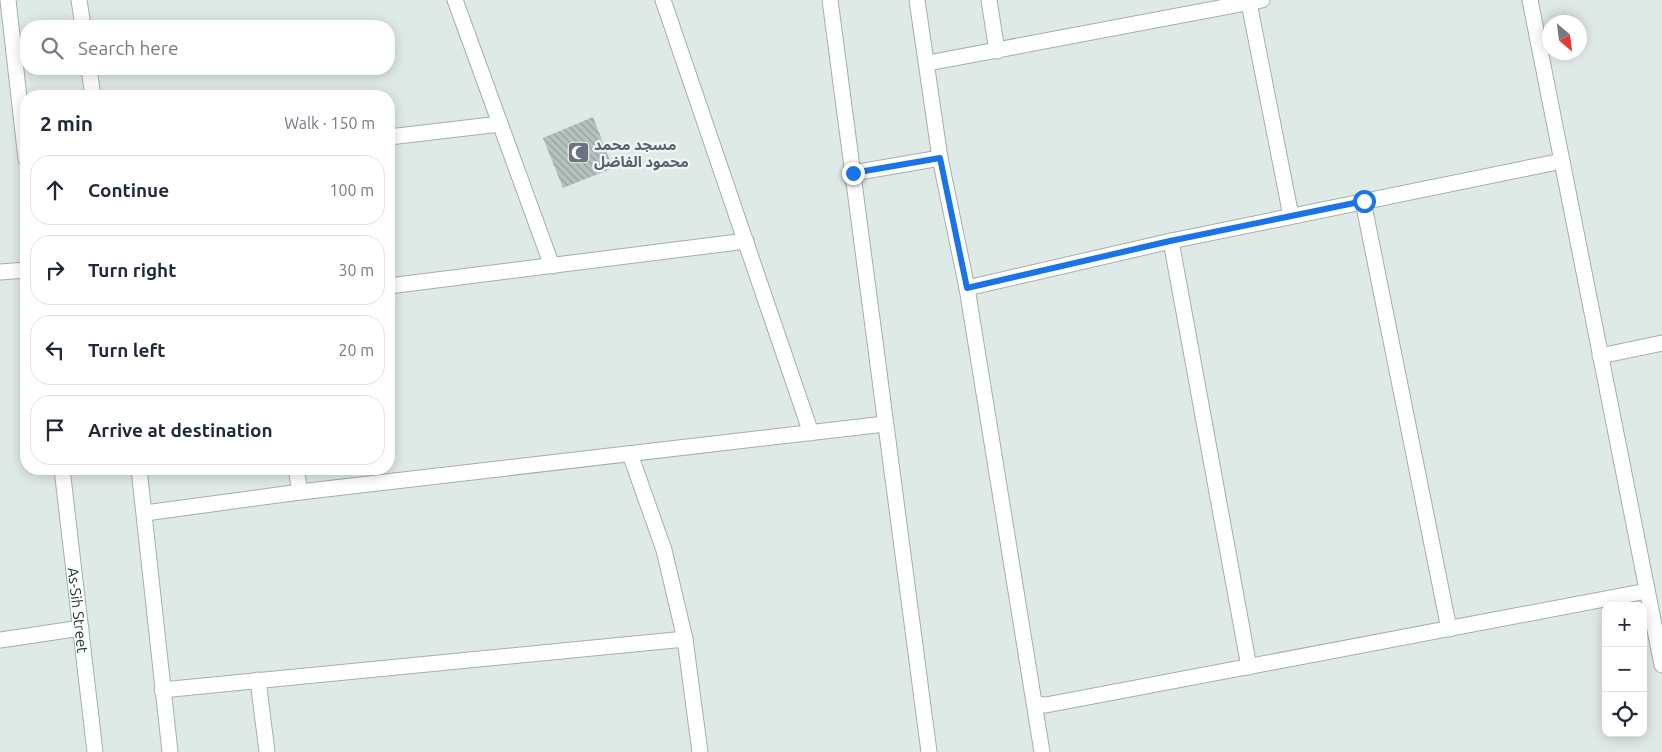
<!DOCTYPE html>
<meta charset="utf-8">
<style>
body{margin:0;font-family:Ubuntu,"Noto Sans Arabic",sans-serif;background:#f6f6f7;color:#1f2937}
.controls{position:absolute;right:15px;bottom:15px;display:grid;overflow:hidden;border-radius:10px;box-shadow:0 2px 12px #0003}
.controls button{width:45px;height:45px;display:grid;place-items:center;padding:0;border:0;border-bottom:1px solid #e0e1e3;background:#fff;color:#1f2937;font:25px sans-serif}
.compass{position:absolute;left:1542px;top:15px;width:45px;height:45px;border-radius:50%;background:#fff;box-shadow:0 2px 12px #0003;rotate:152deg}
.stop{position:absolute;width:15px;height:15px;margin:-11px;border:4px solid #1a73e8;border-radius:50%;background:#fff}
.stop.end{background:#1a73e8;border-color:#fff;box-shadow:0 1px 5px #0008}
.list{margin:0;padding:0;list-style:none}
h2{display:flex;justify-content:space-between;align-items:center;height:65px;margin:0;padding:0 20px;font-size:21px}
h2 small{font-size:16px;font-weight:400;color:#747a83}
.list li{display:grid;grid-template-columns:32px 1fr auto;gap:15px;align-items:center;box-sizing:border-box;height:70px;margin:0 10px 10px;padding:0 10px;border:1px solid #e0e1e3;border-radius:20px}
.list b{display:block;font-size:19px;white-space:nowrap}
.list em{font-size:16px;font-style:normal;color:#747a83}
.icon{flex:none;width:28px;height:28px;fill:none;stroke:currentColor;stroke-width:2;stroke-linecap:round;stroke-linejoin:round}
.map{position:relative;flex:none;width:1662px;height:752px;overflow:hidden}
.search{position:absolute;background:#fff;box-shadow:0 2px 12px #0003;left:20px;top:20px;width:375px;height:55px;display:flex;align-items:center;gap:12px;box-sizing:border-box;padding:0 18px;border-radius:20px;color:#747a83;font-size:19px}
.panel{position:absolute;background:#fff;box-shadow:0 2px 12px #0003;left:20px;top:90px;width:375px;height:385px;border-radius:20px}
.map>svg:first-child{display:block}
</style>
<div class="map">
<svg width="1662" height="752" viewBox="0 0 1662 752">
<defs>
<pattern id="building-back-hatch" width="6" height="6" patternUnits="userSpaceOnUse" patternTransform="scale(1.25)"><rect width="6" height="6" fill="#b5c3be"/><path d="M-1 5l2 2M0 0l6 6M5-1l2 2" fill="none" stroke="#939f9b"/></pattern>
</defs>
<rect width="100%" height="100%" fill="#dfe9e5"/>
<path fill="url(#building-back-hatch)" d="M 593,117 L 613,168 L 563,188 L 543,138 Z"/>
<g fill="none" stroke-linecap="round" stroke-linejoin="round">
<defs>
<g id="minor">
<path d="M 455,0 L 552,266"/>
<path d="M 663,0 L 811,433"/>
<path d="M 989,0 L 997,51"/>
<path d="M 1530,0 L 1662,665"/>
<path d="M 1249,3 L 1291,216"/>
<path d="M 389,137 L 500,124"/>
<path d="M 1363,201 L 1449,629"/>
<path d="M 1171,241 L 1249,667"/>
<path d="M 0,272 L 26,270"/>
<path d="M 389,286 L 746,241"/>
<path d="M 967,288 L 1171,241 L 1562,161"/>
<path d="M 1600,356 L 1662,343"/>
<path d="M 630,454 L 664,550 L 685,639 L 700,752"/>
<path d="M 296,469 L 300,492"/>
<path d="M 145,513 L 300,492 L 885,424"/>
<path d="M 0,640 L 81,628"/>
<path d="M 258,680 L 267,752"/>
<path d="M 162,690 L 685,639"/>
<path d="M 1036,704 L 1046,705 L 1647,591"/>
</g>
<g id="tertiary">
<path d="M 830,0 L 929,752"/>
<path d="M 917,0 L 940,158 L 967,288 L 1042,752"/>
<path d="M 928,63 L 1262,0"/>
<path d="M 853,173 L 940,158"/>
</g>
<g id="secondary">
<path d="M 8,0 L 26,159"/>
<path d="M 79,0 L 83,26"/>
<path d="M 89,69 L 93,96"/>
<path id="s1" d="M 62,469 L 95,752"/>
<path d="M 139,469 L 170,752"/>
</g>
</defs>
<use href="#minor" stroke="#a3b0ac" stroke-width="17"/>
<use href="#tertiary" stroke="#a3b0ac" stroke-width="17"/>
<use href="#secondary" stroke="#a0b3ac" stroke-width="17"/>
<use href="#minor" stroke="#fff" stroke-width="15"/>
<use href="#tertiary" stroke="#fff" stroke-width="15"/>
<use href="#secondary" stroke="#fff" stroke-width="15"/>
</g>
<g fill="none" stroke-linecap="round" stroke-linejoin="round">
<path stroke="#1a73e8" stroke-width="6" d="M 853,173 L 940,158 L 967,288 L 1170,241 L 1364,201"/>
</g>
<defs>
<symbol id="mosque-square" viewBox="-11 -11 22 22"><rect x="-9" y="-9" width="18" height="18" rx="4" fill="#6b7280" stroke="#eff6f3"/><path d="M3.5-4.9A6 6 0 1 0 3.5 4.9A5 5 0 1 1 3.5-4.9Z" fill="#fff"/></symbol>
</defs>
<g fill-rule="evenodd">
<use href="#mosque-square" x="566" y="140" width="25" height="25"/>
</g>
<g text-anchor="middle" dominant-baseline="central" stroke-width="4.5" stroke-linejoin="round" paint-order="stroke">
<g font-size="15" font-weight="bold" fill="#5b616d" stroke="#eff6f3" text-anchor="start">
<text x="594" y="144">مسجد محمد<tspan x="594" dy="17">محمود الفاضل</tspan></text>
</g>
<g font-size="15" fill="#223732" stroke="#eff6f3">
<text stroke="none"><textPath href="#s1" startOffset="142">As-Sih Street</textPath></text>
</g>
</g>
</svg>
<div class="controls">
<button>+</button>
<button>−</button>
<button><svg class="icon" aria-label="locate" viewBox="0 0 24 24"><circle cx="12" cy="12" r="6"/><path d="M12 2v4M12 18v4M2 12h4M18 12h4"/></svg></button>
</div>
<svg class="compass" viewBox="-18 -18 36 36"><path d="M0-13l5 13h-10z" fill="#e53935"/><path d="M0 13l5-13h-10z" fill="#747a83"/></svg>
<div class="stop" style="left:1364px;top:201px"></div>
<div class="stop end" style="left:853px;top:173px"></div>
<div class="search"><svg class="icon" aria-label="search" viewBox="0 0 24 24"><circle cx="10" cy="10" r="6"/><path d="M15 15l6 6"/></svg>Search here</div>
<section class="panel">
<h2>2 min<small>Walk · 150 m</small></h2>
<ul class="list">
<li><svg class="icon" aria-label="ahead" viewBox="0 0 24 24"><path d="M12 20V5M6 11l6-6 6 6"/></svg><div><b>Continue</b></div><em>100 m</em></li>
<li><svg class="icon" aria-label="right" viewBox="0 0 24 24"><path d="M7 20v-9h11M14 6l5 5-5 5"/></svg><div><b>Turn right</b></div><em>30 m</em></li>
<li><svg class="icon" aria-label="left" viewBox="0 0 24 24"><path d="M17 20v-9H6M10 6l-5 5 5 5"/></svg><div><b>Turn left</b></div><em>20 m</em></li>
<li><svg class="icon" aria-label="arrive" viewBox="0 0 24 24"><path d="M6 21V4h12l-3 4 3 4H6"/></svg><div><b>Arrive at destination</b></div></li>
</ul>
</section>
</div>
